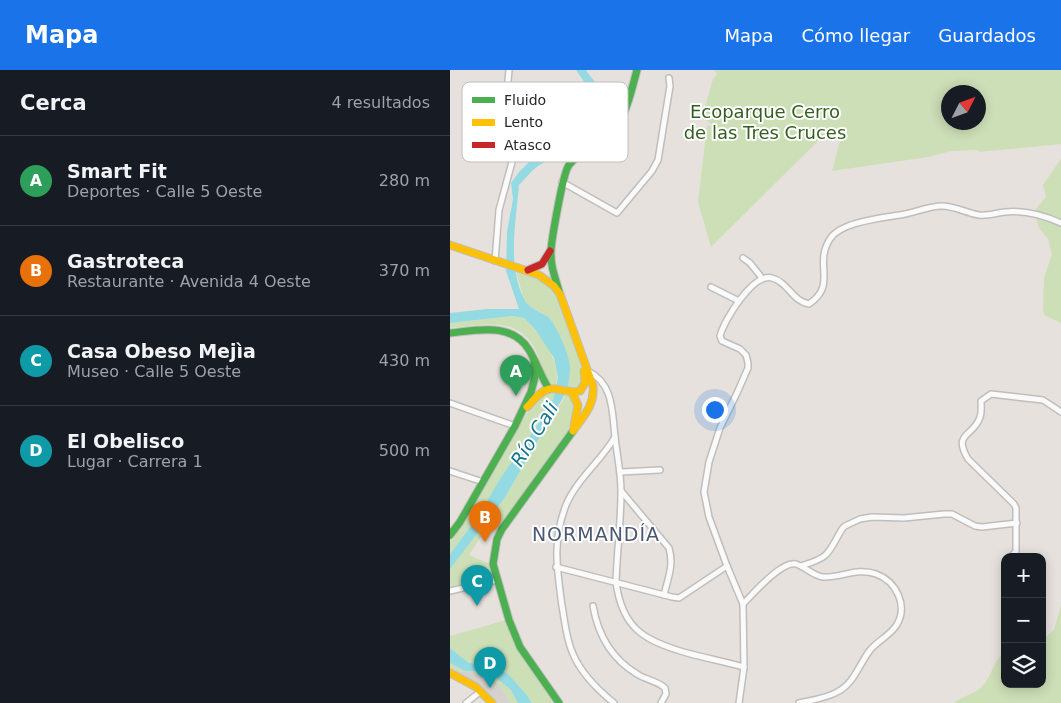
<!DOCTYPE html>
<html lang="es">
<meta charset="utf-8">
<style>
body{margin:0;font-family:"DejaVu Sans",sans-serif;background:#20242c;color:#f1f3f6}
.controls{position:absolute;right:15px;bottom:15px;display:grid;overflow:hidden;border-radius:10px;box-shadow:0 2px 12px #0003}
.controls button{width:45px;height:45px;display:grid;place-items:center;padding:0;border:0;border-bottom:1px solid #363941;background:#171b24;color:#f1f3f6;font:25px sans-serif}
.compass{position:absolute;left:491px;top:15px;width:45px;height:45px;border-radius:50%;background:#171b24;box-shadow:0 2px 12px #0003;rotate:48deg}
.you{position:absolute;left:264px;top:339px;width:18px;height:18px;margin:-12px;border:4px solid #fff;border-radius:50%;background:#1a73e8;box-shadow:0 0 0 8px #1a73e833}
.badge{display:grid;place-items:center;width:32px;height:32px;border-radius:50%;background:#1a73e8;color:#fff;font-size:16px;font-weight:700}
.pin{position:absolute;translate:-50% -41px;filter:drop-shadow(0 1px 2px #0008)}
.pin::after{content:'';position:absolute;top:26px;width:18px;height:15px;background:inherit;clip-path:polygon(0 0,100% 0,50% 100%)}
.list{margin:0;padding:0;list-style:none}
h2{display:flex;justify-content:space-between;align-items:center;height:65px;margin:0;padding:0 20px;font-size:21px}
h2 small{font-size:16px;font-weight:400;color:#9ea1a6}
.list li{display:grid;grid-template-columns:32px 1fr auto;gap:15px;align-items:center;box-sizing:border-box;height:90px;padding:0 20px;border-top:1px solid #363941}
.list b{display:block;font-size:19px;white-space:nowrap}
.list p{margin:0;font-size:16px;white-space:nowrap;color:#9ea1a6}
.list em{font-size:16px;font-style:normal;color:#9ea1a6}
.icon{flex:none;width:28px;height:28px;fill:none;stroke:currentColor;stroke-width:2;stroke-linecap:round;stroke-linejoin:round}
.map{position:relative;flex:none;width:611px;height:633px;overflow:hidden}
header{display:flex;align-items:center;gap:30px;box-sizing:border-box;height:70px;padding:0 25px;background:#1a73e8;color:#fff}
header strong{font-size:24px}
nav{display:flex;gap:28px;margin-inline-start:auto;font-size:18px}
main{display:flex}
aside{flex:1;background:#171b24}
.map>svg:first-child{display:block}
</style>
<header>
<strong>Mapa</strong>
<nav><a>Mapa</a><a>Cómo llegar</a><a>Guardados</a></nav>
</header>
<main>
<aside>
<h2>Cerca<small>4 resultados</small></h2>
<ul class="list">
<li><span class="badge" style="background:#2e9e5b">A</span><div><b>Smart Fit</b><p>Deportes · Calle 5 Oeste</p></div><em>280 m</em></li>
<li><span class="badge" style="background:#e8710a">B</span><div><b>Gastroteca</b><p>Restaurante · Avenida 4 Oeste</p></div><em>370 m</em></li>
<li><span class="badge" style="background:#0f9aa8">C</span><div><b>Casa Obeso Mejìa</b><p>Museo · Calle 5 Oeste</p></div><em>430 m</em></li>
<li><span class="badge" style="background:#0f9aa8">D</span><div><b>El Obelisco</b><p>Lugar · Carrera 1</p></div><em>500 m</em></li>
</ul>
</aside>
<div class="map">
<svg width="611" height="633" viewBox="0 0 611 633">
<rect width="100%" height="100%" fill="#e6e1dc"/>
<g fill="#cddfb7" fill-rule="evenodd">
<path d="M 264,0 L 611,0 L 611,74 L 530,82 L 527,80 L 501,81 L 478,87 L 382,101 L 390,71 L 390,65 L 368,71 L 261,177 L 248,132 L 257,56 L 263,55 L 252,47 L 263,9 L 267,4 ZM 498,22 L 528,22 L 528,52 L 498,52 Z"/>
<path d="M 611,89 L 611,253 L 594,245 L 593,240 L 594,207 L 602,185 L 598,169 L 589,158 L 584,141 L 596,127 L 593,115 Z"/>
<path d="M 66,202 C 80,206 96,210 106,224 L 130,290 L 132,313 L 126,320 L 118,319 L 119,294 L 107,259 L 92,243 L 79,237 L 74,229 Z"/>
<path d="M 63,246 L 74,248 C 92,266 111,289 106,317 L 99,315 C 92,304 91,291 85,279 C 69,245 29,255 0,258 L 0,253 Z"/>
<path d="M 99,321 L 105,322 L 102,334 C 67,383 36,436 0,484 L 0,471 L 13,454 L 68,357 L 82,336 Z"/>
<path d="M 116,325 L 119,325 L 127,335 L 119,359 L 49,457 L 41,451 L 19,485 L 40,494 L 44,510 L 0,521 L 0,499 L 54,429 Z"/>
<path d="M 611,535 L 611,633 L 504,633 C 514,625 527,624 535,613 C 543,603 543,590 555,583 L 555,614 L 592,614 L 592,570 L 604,560 Z"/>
<path d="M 56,550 L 106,633 L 82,633 L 76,624 L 49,600 L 41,596 L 19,593 L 0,578 L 0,566 Z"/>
<path d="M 0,593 L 15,601 L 38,602 L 61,620 L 68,633 L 60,633 L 52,619 L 15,602 L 0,600 Z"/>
</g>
<path fill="#d6d1cc" d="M 0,600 L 30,604 L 40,607 L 52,619 L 60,633 L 44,633 Z"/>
<g fill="#94dae3">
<path d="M 126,0 L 136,0 C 141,9 155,21 159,30 C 169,60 107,85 88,96 C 81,101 75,109 69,115 C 66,151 57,195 74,229 C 79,239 89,241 98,247 C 107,255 121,288 120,300 C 120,306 118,312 118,319 L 54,429 L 0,499 L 0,484 L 29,445 L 50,409 L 102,334 L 108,308 L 104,288 L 85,259 L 74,248 L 63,246 L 0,253 L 0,243 L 37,239 L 69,239 L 56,201 L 57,162 L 63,129 L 61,113 L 70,101 L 83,88 L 105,77 L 143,51 L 150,35 Z"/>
<path d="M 0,578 L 19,593 L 41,596 L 58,604 L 76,624 L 82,633 L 68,633 L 61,620 L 39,602 L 15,601 L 0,593 Z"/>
</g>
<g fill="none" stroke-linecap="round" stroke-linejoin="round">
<defs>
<g id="street">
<path d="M 112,112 L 167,143 L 202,101 L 208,90 L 220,16 L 219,8"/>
<path d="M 293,188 L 300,193 L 312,208"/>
<path d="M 45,191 L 49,140 L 62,92 L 54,53 L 59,0"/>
<path d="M 261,217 L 289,231"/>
<path d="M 138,301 C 164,314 162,342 165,367 C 167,385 171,403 171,421 C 171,451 167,482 166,512 C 172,559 195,571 237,583 C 256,588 275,592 294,597"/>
<path d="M 0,333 L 65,356"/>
<path d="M 0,401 L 33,412"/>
<path d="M 171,402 L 210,400"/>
<path d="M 172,422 L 219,478 C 224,495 218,508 214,525"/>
<path d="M 561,487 L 566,481 L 566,438 L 564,434 L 518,389 C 502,362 524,367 530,347 C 532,342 531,336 531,331 L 541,324 L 593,330 L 611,342"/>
<path d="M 351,496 C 380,487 377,485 392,459 L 395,456 L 410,449 L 422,447 L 454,448 L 494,444 L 502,444 L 525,456 L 532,457 L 567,453"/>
<path d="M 106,497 L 222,527 L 229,528 L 277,496"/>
<path d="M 0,521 L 47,510"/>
<path d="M 293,534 C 303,524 332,490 346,494 C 355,497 364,506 373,507 C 391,508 407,497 426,504 C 446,511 459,536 446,556 C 440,565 428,571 421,579 C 410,592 405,612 389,621 C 378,628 362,630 349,633"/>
<path d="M 143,536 C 148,565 162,589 187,604 C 196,610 208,611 215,618 L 216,624 L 211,633"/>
<path d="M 16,633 L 31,621"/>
<path d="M 164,633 C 148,620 131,603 123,584 C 116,569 115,552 112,536 C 107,499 102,471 116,435 C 127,409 151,391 165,367"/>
<path d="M 289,633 L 294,597 L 293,534 L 277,496 L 259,447 L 254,422 L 259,392 L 270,358 L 287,323 L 298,298 L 298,293 L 296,285 L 290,279 L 272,271 L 270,266 C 274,250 303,203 322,208 C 338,212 342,231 359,234 C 388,214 363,195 380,169 C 391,151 435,148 455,144 C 467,142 479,136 492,136 C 505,136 516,143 529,145 C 538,146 546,143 555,142 C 573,140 595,146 611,153"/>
</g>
<g id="fast">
<path d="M 109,221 C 105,207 100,195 101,180 C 102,168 113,102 119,95 C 128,83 141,78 153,71 C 175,55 180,25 187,0"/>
<path d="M 0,263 C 28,260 62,252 79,280 C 87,293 91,307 99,319"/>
<path d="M 0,465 L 10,452 L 65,356 L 81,322 L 85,307 L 84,290"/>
<path d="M 109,633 L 70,577 L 59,550 L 43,494 L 47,469 L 52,459 L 123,361"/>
</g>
<g id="slow">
<path d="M 0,175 L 89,205 L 104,216 L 110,224 L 143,316 C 145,335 133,347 123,361"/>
<path d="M 122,323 L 128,335 L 124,356"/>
<path d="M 77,337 C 83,331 90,321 99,319 C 108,317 118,324 130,321 L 135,313 L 134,301"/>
<path d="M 0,603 L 26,617 L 42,633"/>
</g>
<path id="jam" d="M 78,200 L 92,194 L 100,181"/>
</defs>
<use href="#street" stroke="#bfbebd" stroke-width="8"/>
<use href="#fast" stroke="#bfbebd" stroke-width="9"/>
<use href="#slow" stroke="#bfbebd" stroke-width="9"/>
<use href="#jam" stroke="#bfbebd" stroke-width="9"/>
<use href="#street" stroke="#fbfafa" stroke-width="5"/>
<use href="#fast" stroke="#4caf50" stroke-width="7"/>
<use href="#slow" stroke="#ffc107" stroke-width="7"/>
<use href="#jam" stroke="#c62828" stroke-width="7"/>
</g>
<g text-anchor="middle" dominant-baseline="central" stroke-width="4" stroke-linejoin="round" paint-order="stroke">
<g font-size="18" fill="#335e1d" stroke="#fff">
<text x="315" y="41">Ecoparque Cerro<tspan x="315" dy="21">de las Tres Cruces</tspan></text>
</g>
<g font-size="19" font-style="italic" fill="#15748d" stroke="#fff">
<text transform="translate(84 364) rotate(-58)">Río Cali</text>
</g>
<g font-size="19" letter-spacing="1" fill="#4b5874" stroke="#fff">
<text x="146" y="464">NORMANDÍA</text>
</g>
</g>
<rect x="12" y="12" width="166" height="80" rx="8" fill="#fff" stroke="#bebebe" stroke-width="1"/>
<rect x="22" y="27" width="23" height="6" fill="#4caf50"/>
<rect x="22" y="49" width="23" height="7" fill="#ffc107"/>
<rect x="22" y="72" width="23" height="6" fill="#c62828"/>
<g font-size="14" fill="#272727">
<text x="54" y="35">Fluido</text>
<text x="54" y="57">Lento</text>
<text x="54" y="80">Atasco</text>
</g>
</svg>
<div class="controls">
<button>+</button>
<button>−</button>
<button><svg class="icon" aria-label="layers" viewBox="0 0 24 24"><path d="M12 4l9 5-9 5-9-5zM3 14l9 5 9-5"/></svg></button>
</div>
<svg class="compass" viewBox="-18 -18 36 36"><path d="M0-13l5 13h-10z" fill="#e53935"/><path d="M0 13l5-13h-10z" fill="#9ea1a6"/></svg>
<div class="you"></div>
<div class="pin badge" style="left:66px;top:326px;background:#2e9e5b">A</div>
<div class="pin badge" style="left:35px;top:472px;background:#e8710a">B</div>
<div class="pin badge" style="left:27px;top:536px;background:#0f9aa8">C</div>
<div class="pin badge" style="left:40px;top:618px;background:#0f9aa8">D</div>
</div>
</main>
